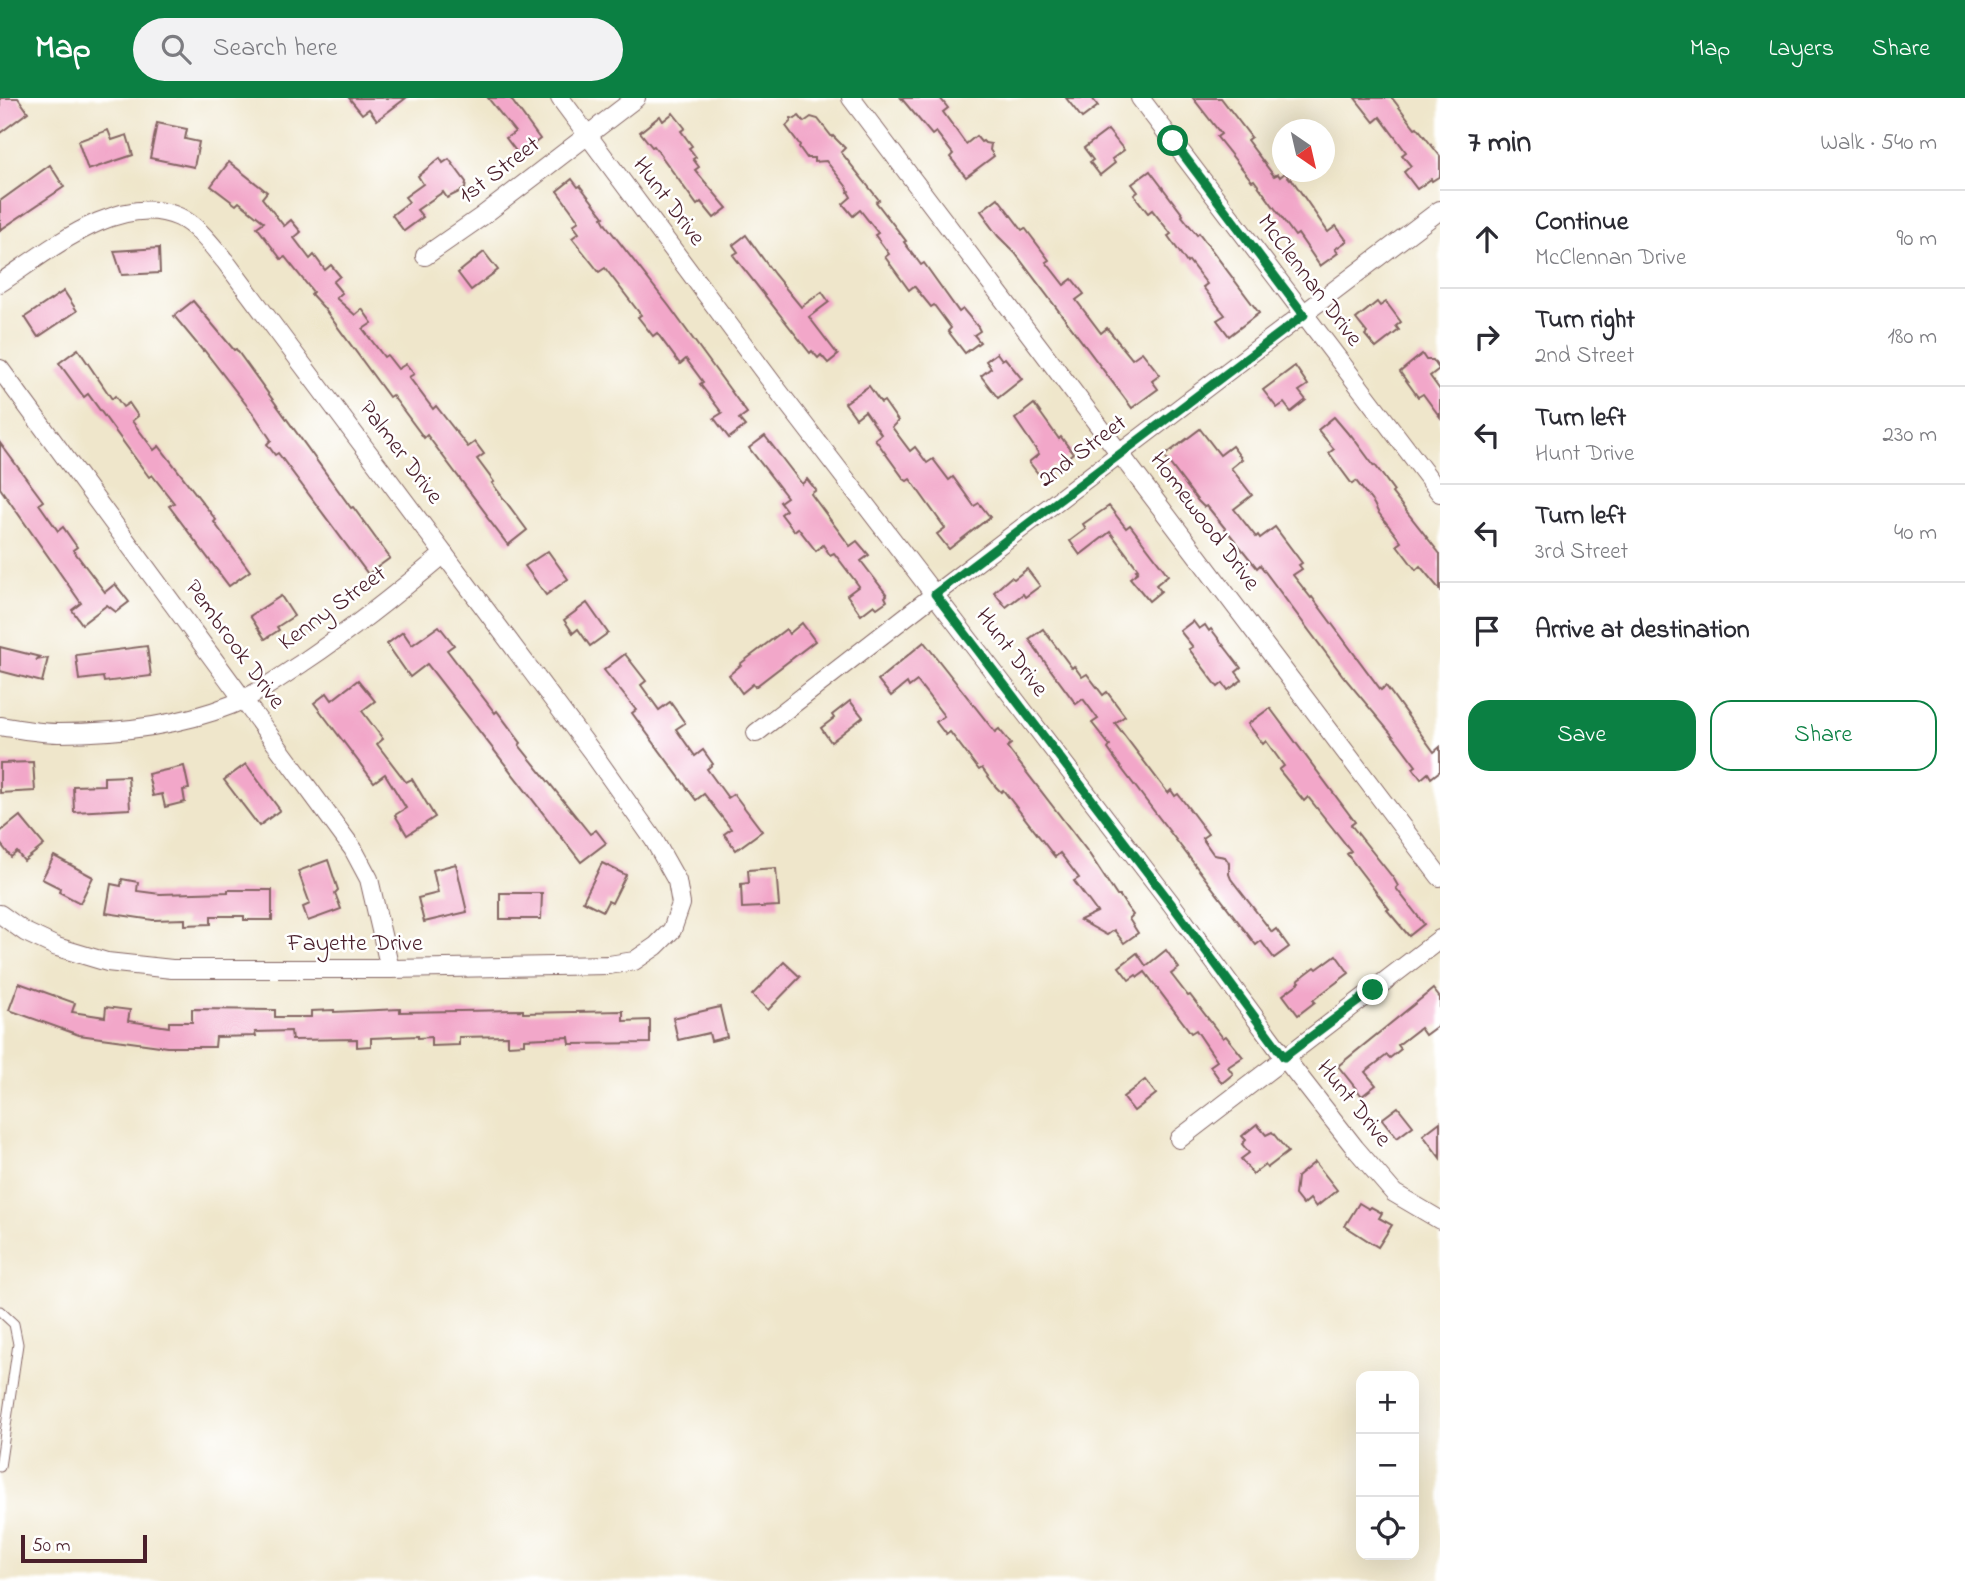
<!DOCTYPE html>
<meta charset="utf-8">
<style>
body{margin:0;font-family:"Indie Flower",sans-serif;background:#f2f2f3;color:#2b2b33}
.controls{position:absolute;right:21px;bottom:21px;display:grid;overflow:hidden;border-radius:14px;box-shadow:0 7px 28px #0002}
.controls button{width:63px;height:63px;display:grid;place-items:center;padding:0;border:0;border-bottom:2px solid #e1e1e2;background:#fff;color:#2b2b33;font:35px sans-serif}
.compass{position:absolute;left:1272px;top:21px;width:63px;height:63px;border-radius:50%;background:#fff;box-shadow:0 7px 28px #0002;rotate:146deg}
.scale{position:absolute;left:21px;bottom:18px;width:126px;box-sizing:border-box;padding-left:7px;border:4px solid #4a1f2b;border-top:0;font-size:19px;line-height:24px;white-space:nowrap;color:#4a1f2b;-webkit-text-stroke:5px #fff;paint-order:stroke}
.stop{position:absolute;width:21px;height:21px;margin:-16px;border:5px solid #0b8043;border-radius:50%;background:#fff}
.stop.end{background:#0b8043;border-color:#fff;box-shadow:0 2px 7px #0008}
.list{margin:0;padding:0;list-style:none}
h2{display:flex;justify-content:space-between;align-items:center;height:91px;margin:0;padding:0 28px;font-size:30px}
h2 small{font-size:23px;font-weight:400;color:#7c7c81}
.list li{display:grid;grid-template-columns:46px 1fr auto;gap:21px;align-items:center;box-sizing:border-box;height:98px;padding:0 28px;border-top:2px solid #e1e1e2}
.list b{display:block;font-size:26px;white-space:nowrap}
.list p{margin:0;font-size:23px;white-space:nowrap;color:#7c7c81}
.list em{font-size:23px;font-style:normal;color:#7c7c81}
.actions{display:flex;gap:14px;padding:21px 28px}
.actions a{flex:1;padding:16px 0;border:2px solid #0b8043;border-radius:21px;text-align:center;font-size:24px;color:#0b8043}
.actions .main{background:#0b8043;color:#fff}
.icon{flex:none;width:38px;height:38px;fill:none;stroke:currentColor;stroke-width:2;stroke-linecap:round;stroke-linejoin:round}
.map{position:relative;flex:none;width:1440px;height:1483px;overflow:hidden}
header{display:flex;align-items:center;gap:42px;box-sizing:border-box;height:98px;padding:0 35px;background:#0b8043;color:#fff}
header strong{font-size:33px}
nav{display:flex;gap:38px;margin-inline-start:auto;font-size:24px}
.search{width:490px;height:63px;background:#f2f2f3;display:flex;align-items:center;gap:18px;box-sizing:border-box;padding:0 24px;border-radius:38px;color:#7c7c81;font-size:26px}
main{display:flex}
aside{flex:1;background:#fff}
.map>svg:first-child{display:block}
</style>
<header>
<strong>Map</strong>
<div class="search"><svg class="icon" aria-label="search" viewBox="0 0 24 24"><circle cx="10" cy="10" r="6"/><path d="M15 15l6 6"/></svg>Search here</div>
<nav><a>Map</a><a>Layers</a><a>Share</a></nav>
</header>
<main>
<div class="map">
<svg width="1440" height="1483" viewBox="0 0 1440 1483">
<rect width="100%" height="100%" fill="#fff"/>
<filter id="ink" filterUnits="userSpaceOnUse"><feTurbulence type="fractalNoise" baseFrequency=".0143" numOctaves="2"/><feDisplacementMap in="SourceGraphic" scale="14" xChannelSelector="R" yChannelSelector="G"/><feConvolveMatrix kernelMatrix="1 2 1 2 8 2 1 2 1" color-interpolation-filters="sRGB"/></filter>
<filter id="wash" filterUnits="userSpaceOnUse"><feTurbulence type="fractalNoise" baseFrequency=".00686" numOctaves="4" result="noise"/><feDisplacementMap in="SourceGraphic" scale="28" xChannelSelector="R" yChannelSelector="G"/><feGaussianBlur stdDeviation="1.57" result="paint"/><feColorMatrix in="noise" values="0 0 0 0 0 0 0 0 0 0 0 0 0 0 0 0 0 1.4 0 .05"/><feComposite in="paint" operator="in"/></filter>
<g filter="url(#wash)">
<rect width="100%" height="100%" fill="#efe6cb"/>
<g id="blocks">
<g fill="#f2a7c9">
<path d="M 0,0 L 18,0 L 28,14 L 0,35 Z"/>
<path d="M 349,0 L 406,0 L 377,22 L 369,11 L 362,16 Z"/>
<path d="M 488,0 L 510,0 L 540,41 L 519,57 L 506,40 L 515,34 Z"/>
<path d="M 901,0 L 940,0 L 948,10 L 943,14 L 966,46 L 976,38 L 981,44 L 983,43 L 985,45 L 991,46 L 990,52 L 994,58 L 966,79 L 950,59 L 953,56 L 936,34 L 932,37 Z"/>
<path d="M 1066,0 L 1092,0 L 1098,8 L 1082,20 Z"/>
<path d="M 1193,0 L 1221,0 L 1251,39 L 1247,42 L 1274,78 L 1278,76 L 1280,79 L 1285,75 L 1290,81 L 1291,80 L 1328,134 L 1336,128 L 1347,143 L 1335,151 L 1338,155 L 1320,168 L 1298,136 L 1295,138 L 1254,82 L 1252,83 L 1217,39 L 1221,36 Z"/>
<path d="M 1355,0 L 1392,0 L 1415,30 L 1417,29 L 1440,58 L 1440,78 L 1432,83 L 1431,81 L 1417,91 L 1404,74 L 1411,68 L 1402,57 L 1406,54 L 1380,19 L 1374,24 Z"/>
<path d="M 673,15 L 685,30 L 681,33 L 692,48 L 689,50 L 696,59 L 693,61 L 699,69 L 695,72 L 727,110 L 714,120 L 701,104 L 697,107 L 654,48 L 652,49 L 640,34 L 660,18 L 663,23 Z"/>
<path d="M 799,18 L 804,24 L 811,19 L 818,21 L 832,39 L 833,38 L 845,50 L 841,54 L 879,102 L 876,104 L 906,143 L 904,144 L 921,167 L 924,165 L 959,214 L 963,211 L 978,229 L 980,233 L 974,237 L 980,244 L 965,255 L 948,233 L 951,230 L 934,207 L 931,209 L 914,188 L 909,192 L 885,159 L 889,156 L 875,137 L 878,135 L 860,112 L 853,118 L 843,106 L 851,99 L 848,94 L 849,93 L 846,88 L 826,63 L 814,64 L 814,60 L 807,60 L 799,49 L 800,47 L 786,28 L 790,24 L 791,20 L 795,21 Z"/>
<path d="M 157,25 L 187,31 L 185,41 L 199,44 L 194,69 L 150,60 Z"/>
<path d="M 108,32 L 112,42 L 127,37 L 133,57 L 88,72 L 78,43 Z"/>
<path d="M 1108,32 L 1124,52 L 1112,61 L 1115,65 L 1100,77 L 1090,64 L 1093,62 L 1084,50 Z"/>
<path d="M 440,60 L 443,65 L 449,61 L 466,84 L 465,91 L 447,100 L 443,94 L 417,112 L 423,119 L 404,133 L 392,117 L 409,104 L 405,99 L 423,86 L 418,78 Z"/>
<path d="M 229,64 L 267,94 L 262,100 L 284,128 L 291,122 L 301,134 L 294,140 L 310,161 L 314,157 L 325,172 L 331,167 L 340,178 L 333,184 L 342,195 L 336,200 L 355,217 L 362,211 L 372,225 L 363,231 L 384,259 L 387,257 L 398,271 L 406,266 L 414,276 L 409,279 L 433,311 L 436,308 L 468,349 L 475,344 L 484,356 L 477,361 L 494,384 L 492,385 L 527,432 L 508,447 L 486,418 L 487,417 L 427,337 L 424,340 L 392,297 L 389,299 L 323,209 L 311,196 L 313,194 L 285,159 L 281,161 L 257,129 L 264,124 L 239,104 L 236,107 L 211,88 Z"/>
<path d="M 50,67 L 64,89 L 0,132 L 0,103 Z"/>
<path d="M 1150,73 L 1183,117 L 1182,118 L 1197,137 L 1199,135 L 1259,215 L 1229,238 L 1217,222 L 1225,217 L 1203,189 L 1207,186 L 1189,163 L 1187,165 L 1178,152 L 1168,138 L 1171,136 L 1152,112 L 1148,115 L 1134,97 L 1138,94 L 1132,86 Z"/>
<path d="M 572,81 L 578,89 L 580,88 L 604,119 L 602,120 L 606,127 L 669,208 L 747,315 L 739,321 L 745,328 L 729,340 L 714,320 L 722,315 L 700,286 L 703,284 L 686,261 L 680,266 L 657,235 L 653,238 L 638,219 L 641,217 L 605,170 L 599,174 L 572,140 L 579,135 L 573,127 L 579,123 L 557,93 Z"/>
<path d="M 998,100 L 1022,132 L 1025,130 L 1049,162 L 1046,164 L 1064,187 L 1072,181 L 1084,196 L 1076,202 L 1101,235 L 1107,230 L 1132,261 L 1142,254 L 1160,277 L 1152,283 L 1158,291 L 1132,310 L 1015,155 L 998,138 L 986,122 L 987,121 L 981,113 Z"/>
<path d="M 746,137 L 774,176 L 801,209 L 822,194 L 829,204 L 809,219 L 838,257 L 828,265 L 821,257 L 818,260 L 812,253 L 810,255 L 733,157 L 738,154 L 733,147 Z"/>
<path d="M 159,150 L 160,175 L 122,177 L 114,153 Z"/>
<path d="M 484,154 L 498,172 L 471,192 L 458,175 Z"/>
<path d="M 64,193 L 77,213 L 38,239 L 25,219 Z"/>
<path d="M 193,203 L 234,252 L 236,251 L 351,410 L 353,409 L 390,460 L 368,476 L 278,355 L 275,357 L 267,346 L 271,342 L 255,318 L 204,252 L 203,253 L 174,218 Z"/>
<path d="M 1377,204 L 1380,208 L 1386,204 L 1401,224 L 1396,228 L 1399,232 L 1376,250 L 1365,237 L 1367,235 L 1356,221 Z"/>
<path d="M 78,251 L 112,301 L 115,298 L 123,309 L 129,305 L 138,318 L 132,323 L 154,352 L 159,348 L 216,422 L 214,424 L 250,473 L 229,488 L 169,408 L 174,405 L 152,377 L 149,379 L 88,296 L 84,299 L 59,265 Z"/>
<path d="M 997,255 L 1002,262 L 1005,260 L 1022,281 L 998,300 L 981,278 L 991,270 L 986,263 Z"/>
<path d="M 1422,256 L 1426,262 L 1433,262 L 1439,271 L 1430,278 L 1440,292 L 1440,319 L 1423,296 L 1418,299 L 1400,274 Z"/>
<path d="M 1295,268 L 1308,287 L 1299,293 L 1306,302 L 1291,314 L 1284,305 L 1277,310 L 1263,292 Z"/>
<path d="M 869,288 L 881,305 L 884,303 L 898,323 L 892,329 L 910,353 L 915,349 L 927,365 L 933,361 L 949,382 L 953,379 L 974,408 L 979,405 L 990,419 L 949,451 L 937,436 L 945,430 L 910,381 L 907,383 L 904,381 L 875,341 L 881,336 L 865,313 L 856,320 L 845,305 Z"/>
<path d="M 1034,306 L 1059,341 L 1061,339 L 1073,355 L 1061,365 L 1055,369 L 1054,367 L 1040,378 L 1029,364 L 1039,356 L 1015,321 Z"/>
<path d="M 1334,319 L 1350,338 L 1351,337 L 1374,368 L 1375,367 L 1394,393 L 1392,395 L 1440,456 L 1440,492 L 1420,468 L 1416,472 L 1397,447 L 1401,444 L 1378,414 L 1374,406 L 1356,383 L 1352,386 L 1329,355 L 1334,351 L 1318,332 Z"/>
<path d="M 1200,331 L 1220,357 L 1232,348 L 1242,361 L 1231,370 L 1252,397 L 1234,411 L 1256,439 L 1258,437 L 1260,440 L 1275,429 L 1302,465 L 1299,467 L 1302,471 L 1293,477 L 1311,500 L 1312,499 L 1381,592 L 1386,588 L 1434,654 L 1440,649 L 1440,673 L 1431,680 L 1428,675 L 1421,681 L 1413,670 L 1416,668 L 1398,644 L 1343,578 L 1260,467 L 1257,470 L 1207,408 L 1204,409 L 1198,403 L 1164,358 Z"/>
<path d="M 765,338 L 802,386 L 807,381 L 816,392 L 811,396 L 850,448 L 857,443 L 869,457 L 861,463 L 887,497 L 885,499 L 887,503 L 877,510 L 874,507 L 861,517 L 847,497 L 859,488 L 834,455 L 830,457 L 823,447 L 816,453 L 798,430 L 794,433 L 781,416 L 786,412 L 780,404 L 787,399 L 749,350 Z"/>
<path d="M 0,345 L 43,403 L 39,406 L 58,433 L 63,429 L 77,449 L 73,452 L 105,494 L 115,486 L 129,504 L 116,514 L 107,507 L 82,526 L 72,512 L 81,505 L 0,390 Z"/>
<path d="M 1109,408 L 1126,430 L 1130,427 L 1168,477 L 1156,487 L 1161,493 L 1149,503 L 1130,480 L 1138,474 L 1136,472 L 1138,471 L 1110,434 L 1080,457 L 1070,443 L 1086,431 L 1083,426 Z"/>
<path d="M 548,453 L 568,481 L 546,497 L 525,468 Z"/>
<path d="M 1027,471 L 1040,488 L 1025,499 L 1023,496 L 1006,509 L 994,494 L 1011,479 L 1014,481 Z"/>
<path d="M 281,498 L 294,518 L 277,529 L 279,532 L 265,541 L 250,518 Z"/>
<path d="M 587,505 L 608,535 L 590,548 L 578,531 L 573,535 L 564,522 Z"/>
<path d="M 1193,523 L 1199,531 L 1205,527 L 1209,533 L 1211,531 L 1241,570 L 1236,574 L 1242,582 L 1228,592 L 1223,585 L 1218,589 L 1189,551 L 1193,549 L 1180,533 Z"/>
<path d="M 802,525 L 815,543 L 755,589 L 753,586 L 742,595 L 729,577 L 741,567 L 740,566 L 786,531 L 789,536 Z"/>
<path d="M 439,528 L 454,547 L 447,552 L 495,615 L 497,613 L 521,645 L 519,647 L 590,736 L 596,732 L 606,745 L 581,764 L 427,566 L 410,579 L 387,546 L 403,534 L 412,547 Z"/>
<path d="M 1043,531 L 1072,570 L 1074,568 L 1082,579 L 1087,576 L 1103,597 L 1107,594 L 1125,618 L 1115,625 L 1168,695 L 1171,692 L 1175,698 L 1178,696 L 1208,736 L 1202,740 L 1214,757 L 1225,759 L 1229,765 L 1229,776 L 1231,781 L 1272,834 L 1276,831 L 1289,849 L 1274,860 L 1261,843 L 1256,847 L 1122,671 L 1108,651 L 1110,648 L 1092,625 L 1098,621 L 1083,601 L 1076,606 L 1036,552 L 1037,552 L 1029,541 Z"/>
<path d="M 924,544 L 995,634 L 999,631 L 1011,646 L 1007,649 L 1088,754 L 1117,798 L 1120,798 L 1127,809 L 1133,817 L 1129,821 L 1138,835 L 1124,845 L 1114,832 L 1107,837 L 1080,822 L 1097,814 L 1074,783 L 1079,780 L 1060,755 L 1055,759 L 1003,692 L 1001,694 L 996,689 L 982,670 L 979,672 L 950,634 L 946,637 L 936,624 L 944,618 L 917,583 L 909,589 L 907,585 L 891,598 L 878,582 Z"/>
<path d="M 147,548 L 151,578 L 104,584 L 103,579 L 79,582 L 76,557 Z"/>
<path d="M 0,549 L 40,559 L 36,562 L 48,560 L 42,584 L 0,573 Z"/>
<path d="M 625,556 L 646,583 L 641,587 L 659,612 L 670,604 L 685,625 L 676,631 L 695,658 L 703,652 L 713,666 L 707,671 L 728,700 L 734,696 L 762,733 L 736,752 L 724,736 L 731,731 L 704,696 L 696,702 L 632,615 L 636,612 L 604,572 Z"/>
<path d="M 358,582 L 375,603 L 362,613 L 383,641 L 377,646 L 406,684 L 412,681 L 435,719 L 407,737 L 395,717 L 406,710 L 385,676 L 374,684 L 314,605 L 327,595 L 332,602 Z"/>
<path d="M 850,603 L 863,619 L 831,644 L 821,630 L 834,620 L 832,617 Z"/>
<path d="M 1270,610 L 1355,724 L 1351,727 L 1394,781 L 1398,788 L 1396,790 L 1424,826 L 1409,838 L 1387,812 L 1389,811 L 1347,756 L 1351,753 L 1308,699 L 1304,703 L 1279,672 L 1284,668 L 1266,643 L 1263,646 L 1248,626 Z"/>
<path d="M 33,664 L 35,693 L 0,695 L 0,665 Z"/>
<path d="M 246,666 L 280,712 L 259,728 L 224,682 Z"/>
<path d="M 184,668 L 189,691 L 183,692 L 185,704 L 165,709 L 162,696 L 153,698 L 148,676 Z"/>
<path d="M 128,678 L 130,711 L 74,714 L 73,688 L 104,687 L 104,679 Z"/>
<path d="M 20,718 L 44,747 L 24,763 L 17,754 L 11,759 L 0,745 L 0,734 Z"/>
<path d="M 54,758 L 93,779 L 80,805 L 59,794 L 60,790 L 42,781 Z"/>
<path d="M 328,762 L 338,792 L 335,795 L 341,811 L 308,823 L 303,809 L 310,806 L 298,773 Z"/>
<path d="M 602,765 L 626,777 L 612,805 L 608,803 L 603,813 L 583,803 Z"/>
<path d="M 456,766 L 467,814 L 424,824 L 418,800 L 438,795 L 433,772 Z"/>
<path d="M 776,770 L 779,808 L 742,810 L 741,786 L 749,785 L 748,772 Z"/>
<path d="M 122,781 L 138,784 L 137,793 L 160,796 L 228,794 L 228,792 L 272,792 L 272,822 L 244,822 L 244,818 L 211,818 L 211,826 L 185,827 L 185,821 L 153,822 L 106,815 L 111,786 L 121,788 Z"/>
<path d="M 500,795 L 542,795 L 541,821 L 500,821 Z"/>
<path d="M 1166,852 L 1179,870 L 1171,876 L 1188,898 L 1190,897 L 1223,940 L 1226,938 L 1243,959 L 1228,969 L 1233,976 L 1222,985 L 1210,968 L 1217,963 L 1196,932 L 1191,935 L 1145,874 L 1138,879 L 1136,877 L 1129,882 L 1119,869 L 1137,855 L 1146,868 Z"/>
<path d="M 1336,857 L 1349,875 L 1313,902 L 1315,904 L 1298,917 L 1283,897 L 1300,884 L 1298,882 L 1315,869 L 1317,871 Z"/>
<path d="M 784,864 L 800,879 L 768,912 L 752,897 Z"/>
<path d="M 19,885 L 75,905 L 72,914 L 105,919 L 106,909 L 130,912 L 128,923 L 169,929 L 169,924 L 192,924 L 192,911 L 275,912 L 275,919 L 311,919 L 311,913 L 334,912 L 334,914 L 400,911 L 400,914 L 523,912 L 523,915 L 623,913 L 623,923 L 650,922 L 650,945 L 570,946 L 569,939 L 524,941 L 524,946 L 508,947 L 508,938 L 459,939 L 459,947 L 431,948 L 431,939 L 418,940 L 418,938 L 371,940 L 371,948 L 357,949 L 357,941 L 292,942 L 291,933 L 255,934 L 256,938 L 216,939 L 215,949 L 167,949 L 79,937 L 9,912 Z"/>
<path d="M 1433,891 L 1440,900 L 1440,926 L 1425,937 L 1420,930 L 1398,947 L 1401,951 L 1390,960 L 1387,957 L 1365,974 L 1376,987 L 1362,998 L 1338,968 Z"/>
<path d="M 720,909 L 727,939 L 711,943 L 709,935 L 678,942 L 673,920 Z"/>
<path d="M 1145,982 L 1156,996 L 1134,1013 L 1123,999 Z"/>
<path d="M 1398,1009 L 1413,1028 L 1397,1040 L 1382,1021 Z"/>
<path d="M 1440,1024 L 1440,1060 L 1423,1037 Z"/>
<path d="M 1257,1026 L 1266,1037 L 1272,1034 L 1288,1054 L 1267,1070 L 1265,1067 L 1253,1076 L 1241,1061 L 1249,1055 L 1242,1046 L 1246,1042 L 1242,1038 Z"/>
<path d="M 1315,1064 L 1337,1092 L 1316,1109 L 1310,1101 L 1303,1107 L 1295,1097 L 1297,1079 Z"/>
<path d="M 1359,1105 L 1369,1111 L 1371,1109 L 1382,1115 L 1379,1120 L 1392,1127 L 1378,1149 L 1345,1128 Z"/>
</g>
</g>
</g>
<g filter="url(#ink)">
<use href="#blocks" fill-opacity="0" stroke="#846563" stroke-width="2"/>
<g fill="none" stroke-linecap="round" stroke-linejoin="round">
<defs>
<path id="lane" d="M 0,1213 L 14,1226 L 18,1246 L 0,1369"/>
<g id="street">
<path d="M 560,0 L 776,290 L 1170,804 L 1284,959 L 1355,1050 L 1394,1095 L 1440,1122"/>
<path d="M 851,0 L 1440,779"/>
<path d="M 1140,0 L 1440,395"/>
<path d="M 425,158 L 481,119 L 636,0"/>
<path d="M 0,185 C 47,154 120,92 179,119 C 198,128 212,148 225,163 L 592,654 L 654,742 L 677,783 L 681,806 L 672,832 L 656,848 L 634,863 L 609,867 L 390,871 L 172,871 L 107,864 L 57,849 L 25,834 L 0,816"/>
<path d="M 0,271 L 353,751 L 369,781 L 390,871"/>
<path d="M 0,628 C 19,631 39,635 58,635 C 117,635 176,629 231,607 C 257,596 281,579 305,563 C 354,530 399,494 444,456"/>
<path d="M 756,635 L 935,496 L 1440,112"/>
<path d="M 1179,1041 L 1440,841"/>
</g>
</defs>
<use href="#lane" stroke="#846563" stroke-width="11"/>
<use href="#street" stroke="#846563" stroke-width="20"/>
<use href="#lane" stroke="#fff" stroke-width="9"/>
<use href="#street" stroke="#fff" stroke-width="18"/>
</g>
</g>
<g fill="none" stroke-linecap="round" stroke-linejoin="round" filter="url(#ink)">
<path stroke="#0b8043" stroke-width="9" d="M 1173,43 L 1304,217 L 935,496 L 1170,804 L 1284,959 L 1373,892"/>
</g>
<g text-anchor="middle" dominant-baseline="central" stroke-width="5" stroke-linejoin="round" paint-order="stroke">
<g font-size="24" fill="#4a1f2b" stroke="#fff">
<text transform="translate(500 73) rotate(-37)">1st Street</text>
<text transform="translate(668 104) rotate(53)">Hunt Drive</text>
<text transform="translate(1309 183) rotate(53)">McClennan Drive</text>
<text transform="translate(1083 354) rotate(-37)">2nd Street</text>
<text transform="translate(400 355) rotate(53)">Palmer Drive</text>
<text transform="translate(1204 424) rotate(53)">Homewood Drive</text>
<text transform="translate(333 511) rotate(-36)">Kenny Street</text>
<text transform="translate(234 547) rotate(54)">Pembrook Drive</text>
<text transform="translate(1011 555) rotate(53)">Hunt Drive</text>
<text x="355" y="846">Fayette Drive</text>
<text transform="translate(1353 1006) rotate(51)">Hunt Drive</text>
</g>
</g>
</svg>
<div class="controls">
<button>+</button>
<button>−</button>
<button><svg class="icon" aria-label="locate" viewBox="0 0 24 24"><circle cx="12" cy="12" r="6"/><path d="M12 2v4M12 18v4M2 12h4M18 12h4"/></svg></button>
</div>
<svg class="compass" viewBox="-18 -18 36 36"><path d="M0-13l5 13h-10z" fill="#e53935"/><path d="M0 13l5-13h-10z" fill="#7c7c81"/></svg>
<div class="scale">50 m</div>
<div class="stop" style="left:1173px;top:43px"></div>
<div class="stop end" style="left:1373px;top:892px"></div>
</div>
<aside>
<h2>7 min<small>Walk · 540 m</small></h2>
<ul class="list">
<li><svg class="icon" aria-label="ahead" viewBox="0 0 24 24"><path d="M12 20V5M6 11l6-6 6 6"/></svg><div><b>Continue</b><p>McClennan Drive</p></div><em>90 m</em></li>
<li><svg class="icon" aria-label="right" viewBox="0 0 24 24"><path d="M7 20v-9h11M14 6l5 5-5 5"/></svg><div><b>Turn right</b><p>2nd Street</p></div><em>180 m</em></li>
<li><svg class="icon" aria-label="left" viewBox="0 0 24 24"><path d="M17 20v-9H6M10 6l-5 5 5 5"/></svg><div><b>Turn left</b><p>Hunt Drive</p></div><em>230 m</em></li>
<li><svg class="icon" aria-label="left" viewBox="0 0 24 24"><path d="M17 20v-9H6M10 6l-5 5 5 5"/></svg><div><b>Turn left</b><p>3rd Street</p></div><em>40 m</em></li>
<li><svg class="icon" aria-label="arrive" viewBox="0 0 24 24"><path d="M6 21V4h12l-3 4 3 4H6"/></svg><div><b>Arrive at destination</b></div></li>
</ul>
<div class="actions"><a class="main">Save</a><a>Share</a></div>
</aside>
</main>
